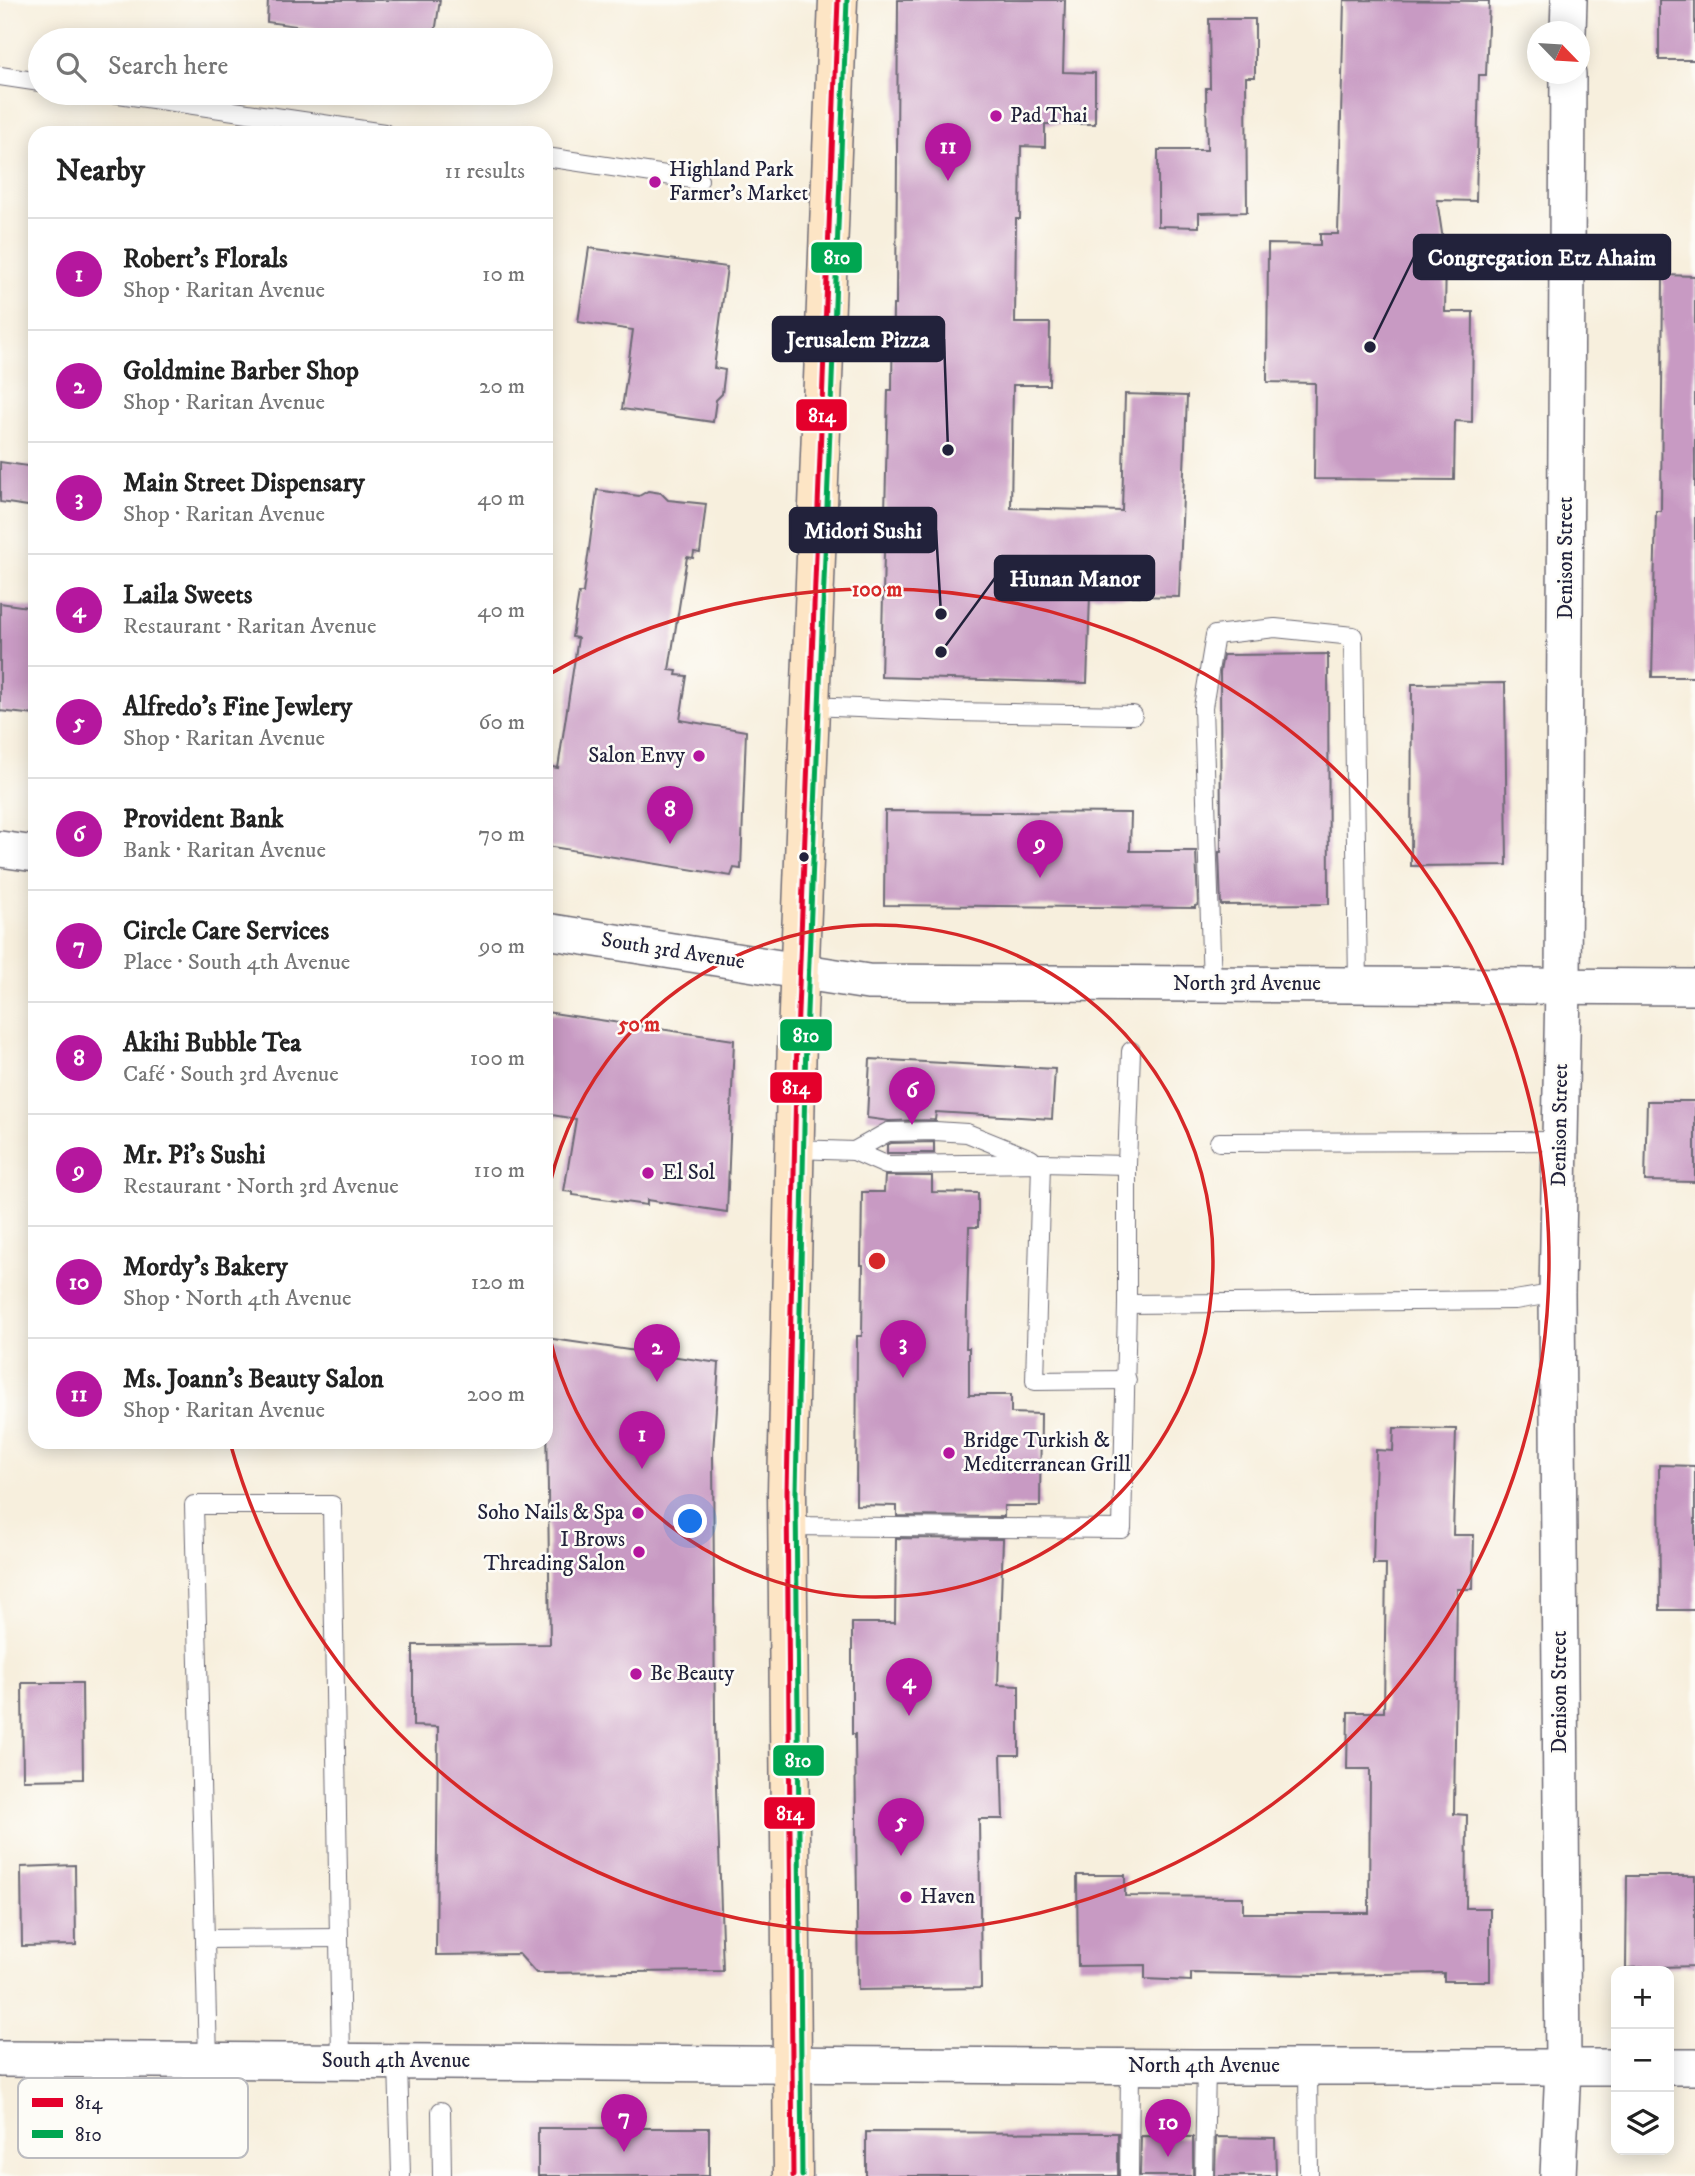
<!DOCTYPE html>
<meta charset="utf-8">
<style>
body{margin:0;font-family:"IM FELL DW Pica",serif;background:#f2f2f2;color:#222}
.controls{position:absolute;right:21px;bottom:21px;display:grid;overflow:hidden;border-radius:14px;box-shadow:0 4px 18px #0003}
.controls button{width:63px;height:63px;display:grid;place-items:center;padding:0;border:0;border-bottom:2px solid #e0e0e0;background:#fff;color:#222;font:35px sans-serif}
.compass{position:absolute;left:1527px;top:21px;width:63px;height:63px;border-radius:50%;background:#fff;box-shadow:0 4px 18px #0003;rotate:115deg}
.you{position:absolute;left:691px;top:1522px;width:24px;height:24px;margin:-18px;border:5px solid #fff;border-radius:50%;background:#1a73e8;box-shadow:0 0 0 10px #1a73e833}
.badge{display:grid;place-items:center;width:46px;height:46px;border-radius:50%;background:#b5179e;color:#fff;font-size:23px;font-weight:700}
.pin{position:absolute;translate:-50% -58px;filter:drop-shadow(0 2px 4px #0008)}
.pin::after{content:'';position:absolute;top:37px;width:24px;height:21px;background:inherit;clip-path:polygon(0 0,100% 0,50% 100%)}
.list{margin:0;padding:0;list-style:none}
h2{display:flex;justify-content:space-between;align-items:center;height:91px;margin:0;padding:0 28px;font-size:30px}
h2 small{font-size:23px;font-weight:400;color:#767676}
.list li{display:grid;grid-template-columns:46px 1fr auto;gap:21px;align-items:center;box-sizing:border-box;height:112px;padding:0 28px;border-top:2px solid #e0e0e0}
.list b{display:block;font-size:26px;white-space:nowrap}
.list p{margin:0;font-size:23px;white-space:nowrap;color:#767676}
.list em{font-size:23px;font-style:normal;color:#767676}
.icon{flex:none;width:38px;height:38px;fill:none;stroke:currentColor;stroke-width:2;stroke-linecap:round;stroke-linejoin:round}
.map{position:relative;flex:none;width:1695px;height:2176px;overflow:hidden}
.search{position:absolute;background:#fff;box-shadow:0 4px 18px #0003;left:28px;top:28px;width:525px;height:77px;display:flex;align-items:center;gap:18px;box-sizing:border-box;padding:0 24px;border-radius:38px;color:#767676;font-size:26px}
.panel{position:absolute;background:#fff;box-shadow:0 4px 18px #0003;left:28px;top:126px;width:525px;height:1323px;border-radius:21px}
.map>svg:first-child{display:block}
</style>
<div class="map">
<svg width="1695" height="2176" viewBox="0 0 1695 2176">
<rect width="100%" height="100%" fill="#fdfcf7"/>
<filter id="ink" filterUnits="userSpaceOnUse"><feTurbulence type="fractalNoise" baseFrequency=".0143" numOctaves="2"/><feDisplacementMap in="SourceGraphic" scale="14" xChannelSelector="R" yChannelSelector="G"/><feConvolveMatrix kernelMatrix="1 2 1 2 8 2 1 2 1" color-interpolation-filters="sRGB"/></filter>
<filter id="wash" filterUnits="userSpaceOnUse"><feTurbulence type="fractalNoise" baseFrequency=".00686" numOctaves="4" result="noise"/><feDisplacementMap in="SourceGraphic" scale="28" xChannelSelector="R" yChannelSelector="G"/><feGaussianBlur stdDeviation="1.57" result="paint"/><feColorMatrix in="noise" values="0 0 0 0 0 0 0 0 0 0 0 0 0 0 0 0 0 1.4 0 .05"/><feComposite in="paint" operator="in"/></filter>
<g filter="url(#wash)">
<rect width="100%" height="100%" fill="#f7efdd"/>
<g id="blocks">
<g fill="#c89ac3">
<path d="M 268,0 L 440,0 L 434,40 L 396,40 L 267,22 Z"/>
<path d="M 898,0 L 1065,0 L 1063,72 L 1095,73 L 1095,124 L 1045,124 L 1045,147 L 1021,146 L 1020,219 L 1016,219 L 1015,323 L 1050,323 L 1049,385 L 1013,385 L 1011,508 L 1122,511 L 1125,394 L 1187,396 L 1179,597 L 1090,595 L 1087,683 L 881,677 L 888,390 L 892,390 L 893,305 L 896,305 Z"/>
<path d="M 1344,0 L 1489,1 L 1486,75 L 1479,75 L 1476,201 L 1437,200 L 1446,260 L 1445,312 L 1473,312 L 1472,422 L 1455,421 L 1454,480 L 1314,479 L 1315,383 L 1267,382 L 1268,244 L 1320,245 L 1320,234 L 1338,234 Z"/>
<rect x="1659" y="0" width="36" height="60"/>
<path d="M 1209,19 L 1255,19 L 1255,77 L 1246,77 L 1247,212 L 1199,213 L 1199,227 L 1158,226 L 1158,150 L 1207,150 L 1206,88 L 1210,88 Z"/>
<path d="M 589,248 L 727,267 L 714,368 L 725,370 L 722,394 L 716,400 L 713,422 L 622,409 L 633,330 L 578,322 Z"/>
<path d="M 1663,275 L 1695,276 L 1695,677 L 1652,677 L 1656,511 L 1661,511 Z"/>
<path d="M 0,462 L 35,467 L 35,507 L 0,502 Z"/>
<path d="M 597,490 L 639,496 L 648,491 L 661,493 L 668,500 L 706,504 L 700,553 L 694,552 L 693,558 L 687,557 L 669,670 L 677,671 L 676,675 L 687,676 L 680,720 L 746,731 L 741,869 L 734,868 L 731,876 L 546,846 L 546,766 L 558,768 L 578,638 L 572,637 L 579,593 L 583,593 Z"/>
<path d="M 0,603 L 35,608 L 35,715 L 0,711 Z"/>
<path d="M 1328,654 L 1329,904 L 1221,905 L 1219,852 L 1221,852 L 1220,672 L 1223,655 Z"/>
<path d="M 1505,683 L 1507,865 L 1411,866 L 1412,684 Z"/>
<path d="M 885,811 L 1131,813 L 1130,851 L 1196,851 L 1198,905 L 1195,906 L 1195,908 L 884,905 Z"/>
<path d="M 546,1012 L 734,1040 L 727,1212 L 647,1200 L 647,1205 L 573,1195 L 573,1192 L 564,1191 L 576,1119 L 546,1114 Z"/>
<path d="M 870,1059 L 1055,1069 L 1052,1119 L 936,1112 L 935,1120 L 889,1121 L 867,1118 Z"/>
<path d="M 1647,1101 L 1695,1101 L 1695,1182 L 1645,1181 Z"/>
<path d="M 934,1142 L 934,1153 L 887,1153 L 887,1145 L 891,1143 Z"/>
<path d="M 885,1176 L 932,1176 L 932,1192 L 978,1193 L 978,1227 L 969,1227 L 966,1348 L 969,1348 L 969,1395 L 1011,1395 L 1011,1413 L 1041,1414 L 1040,1506 L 1004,1506 L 1004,1517 L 897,1516 L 897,1506 L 856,1505 L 857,1336 L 862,1336 L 863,1265 L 861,1265 L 862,1192 L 884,1192 Z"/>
<path d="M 546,1338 L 719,1363 L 713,1453 L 715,1725 L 723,1971 L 536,1973 L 519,1954 L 436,1955 L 438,1727 L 413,1726 L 413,1645 L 550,1644 Z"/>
<path d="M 1394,1428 L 1456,1429 L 1453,1535 L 1474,1535 L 1473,1589 L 1457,1589 L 1454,1814 L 1467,1815 L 1466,1908 L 1490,1908 L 1490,1981 L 1444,1981 L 1444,1973 L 1320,1975 L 1191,1973 L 1191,1981 L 1145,1979 L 1145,1965 L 1078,1966 L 1077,1875 L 1125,1875 L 1125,1896 L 1243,1897 L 1243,1913 L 1369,1913 L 1370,1769 L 1347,1769 L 1348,1712 L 1384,1712 L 1386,1564 L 1373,1564 L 1376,1450 L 1393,1451 Z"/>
<path d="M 1659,1465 L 1695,1466 L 1695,1610 L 1660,1610 Z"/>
<path d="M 896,1538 L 1003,1539 L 998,1685 L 1019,1686 L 1019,1755 L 1001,1755 L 1003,1819 L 979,1819 L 981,1988 L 858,1990 L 855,1734 L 852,1734 L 852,1623 L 895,1623 Z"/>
<path d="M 22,1683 L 82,1683 L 83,1779 L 23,1780 Z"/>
<path d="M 75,1865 L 76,1945 L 22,1946 L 21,1867 Z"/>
<path d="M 1627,1876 L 1695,1876 L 1695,1966 L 1626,1968 Z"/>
<rect x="538" y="2128" width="171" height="48"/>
<path d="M 866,2132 L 1118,2133 L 1118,2176 L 866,2176 Z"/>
<path d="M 1141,2136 L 1193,2137 L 1193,2176 L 1140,2176 Z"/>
<path d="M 1216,2137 L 1275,2138 L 1276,2176 L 1215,2176 Z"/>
</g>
</g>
</g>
<g filter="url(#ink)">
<use href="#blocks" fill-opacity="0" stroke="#6d6a74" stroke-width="2"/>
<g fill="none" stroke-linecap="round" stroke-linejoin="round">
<defs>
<g id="service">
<path d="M 0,76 L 40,82"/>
<path d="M 112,93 L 384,133"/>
<path d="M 546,157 L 699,180"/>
<path d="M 811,706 L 951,712 L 1133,715"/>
<path d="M 1212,984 L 1203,707 L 1215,635 L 1275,628 L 1353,636 L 1358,985"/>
<path d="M 1131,1051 L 1127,1165 L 1127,1304 L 1515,1300 L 1557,1293"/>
<path d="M 1219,1142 L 1560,1141"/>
<path d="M 795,1149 L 854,1151 L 888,1132 L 935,1131 L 967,1133 L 1031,1159"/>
<path d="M 854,1151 L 886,1165 L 1041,1163 L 1127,1165"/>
<path d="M 1041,1163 L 1035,1381 L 1127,1380"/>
<path d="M 787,1526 L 1122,1529 L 1127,1304"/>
<path d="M 206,1939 L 339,1938"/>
<path d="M 208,2060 L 194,1505 L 332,1505 L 341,2061"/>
<path d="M 398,2061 L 401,2176"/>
<path d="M 1308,2065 L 1309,2176"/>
<path d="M 441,2111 L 442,2176"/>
<path d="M 1129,2176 L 1130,2066"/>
<path d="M 1204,2176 L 1206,2066"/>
</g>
<g id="minor">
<path d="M 1568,32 L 1569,0"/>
<path d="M 0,849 L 35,854"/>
<path d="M 546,931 L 868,982 L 1695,987"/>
<path d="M 0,2059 L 1197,2067 L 1616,2067"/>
<path d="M 1669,2067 L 1695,2067"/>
<path d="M 1558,2176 L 1563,2067 L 1557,1293 L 1563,987 L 1568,74"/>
</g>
<path id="secondary" d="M 793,2176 L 787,1492 L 797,1037 L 838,0"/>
</defs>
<use href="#service" stroke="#6d6a74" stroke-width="20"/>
<use href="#minor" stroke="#6d6a74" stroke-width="38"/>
<use href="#secondary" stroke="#6d6a74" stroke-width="41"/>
<use href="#service" stroke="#fff" stroke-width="18"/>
<use href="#minor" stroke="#fff" stroke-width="35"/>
<use href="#secondary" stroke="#fde5c5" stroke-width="38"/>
<defs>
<path id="bus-1" d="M 793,2176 L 787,1492 L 797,1037 L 838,0"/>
<path id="bus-2" d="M 802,2176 L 796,1492 L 806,1037 L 847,0"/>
</defs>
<use href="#bus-1" stroke="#fdfcf7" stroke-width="10"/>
<use href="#bus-2" stroke="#fdfcf7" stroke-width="10"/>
<use href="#bus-1" stroke="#e4002b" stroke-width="5"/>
<use href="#bus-2" stroke="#00a651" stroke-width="5"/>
</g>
</g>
<g fill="none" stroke="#d62828" stroke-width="3.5">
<path d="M546 1203A336 336 0 1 1 546 1319"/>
<path d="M546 676A672 672 0 1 1 231 1446"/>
</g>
<g fill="#b5179e" stroke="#fdfcf7" stroke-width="2.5">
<circle cx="996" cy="116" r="7"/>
<circle cx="655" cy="182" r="7"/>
<circle cx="699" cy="756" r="7"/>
<circle cx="648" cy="1173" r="7"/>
<circle cx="949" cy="1453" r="7"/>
<circle cx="638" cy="1513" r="7"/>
<circle cx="639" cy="1552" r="7"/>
<circle cx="636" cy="1674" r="7"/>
<circle cx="906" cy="1897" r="7"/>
</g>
<circle fill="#22223b" stroke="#fdfcf7" stroke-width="2.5" cx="804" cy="857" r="6"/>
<g text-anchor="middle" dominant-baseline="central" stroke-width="5" stroke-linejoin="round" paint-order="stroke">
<g font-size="21" fill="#22223b" stroke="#fdfcf7" text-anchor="start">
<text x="1010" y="116">Pad Thai</text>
<text x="669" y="170">Highland Park<tspan x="669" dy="24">Farmer's Market</tspan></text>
<text x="685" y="756" text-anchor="end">Salon Envy</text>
<text x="662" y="1173">El Sol</text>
<text x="963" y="1441">Bridge Turkish &amp;<tspan x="963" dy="24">Mediterranean Grill</tspan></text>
<text x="624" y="1513" text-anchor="end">Soho Nails &amp; Spa</text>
<text x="625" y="1540" text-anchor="end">I Brows<tspan x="625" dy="24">Threading Salon</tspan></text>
<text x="650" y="1674">Be Beauty</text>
<text x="920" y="1897">Haven</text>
</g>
<g font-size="21" fill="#22223b" stroke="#fdfcf7">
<text transform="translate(1566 558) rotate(-90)">Denison Street</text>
<text transform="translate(673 951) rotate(9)">South 3rd Avenue</text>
<text x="1247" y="984">North 3rd Avenue</text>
<text transform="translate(1560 1125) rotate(-89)">Denison Street</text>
<text transform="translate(1560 1692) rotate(-90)">Denison Street</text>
<text x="396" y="2061">South 4th Avenue</text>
<text x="1204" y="2066">North 4th Avenue</text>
</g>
</g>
<rect x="18" y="2078" width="230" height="80" rx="10" fill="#fdfcf7" stroke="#bbbbbf" stroke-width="2"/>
<rect x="32" y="2098" width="31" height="9" fill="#e4002b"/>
<rect x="32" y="2130" width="31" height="8" fill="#00a651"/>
<g font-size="19" fill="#22223b">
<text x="75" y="2109">814</text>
<text x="75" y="2141">810</text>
</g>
<circle cx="877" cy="1261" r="10" fill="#d62828" stroke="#fdfcf7" stroke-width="3.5"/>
<g font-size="21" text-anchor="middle" font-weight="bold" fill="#d62828" stroke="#fdfcf7" stroke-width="5" stroke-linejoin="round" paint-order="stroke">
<text x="877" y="596">100 m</text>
<text x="639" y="1031">50 m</text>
</g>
<path fill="none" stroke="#22223b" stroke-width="2.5" d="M1370 347L1414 257M948 450L944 339M941 614L936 530M941 652L995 578"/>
<g fill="#22223b" stroke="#fdfcf7" stroke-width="2.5">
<circle cx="1370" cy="347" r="7"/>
<circle cx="948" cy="450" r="7"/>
<circle cx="941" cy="614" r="7"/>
<circle cx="941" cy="652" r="7"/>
</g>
<g fill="#22223b" stroke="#22223b" stroke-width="2.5">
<rect x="1414" y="235" width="256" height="44" rx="7"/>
<rect x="773" y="317" width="171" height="44" rx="7"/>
<rect x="790" y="508" width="146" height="44" rx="7"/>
<rect x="995" y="556" width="159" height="44" rx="7"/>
</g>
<g font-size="23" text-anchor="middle" font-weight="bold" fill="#fff">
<text x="1542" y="265">Congregation Etz Ahaim</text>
<text x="858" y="347">Jerusalem Pizza</text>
<text x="863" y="538">Midori Sushi</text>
<text x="1075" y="586">Hunan Manor</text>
</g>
<g stroke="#fdfcf7" stroke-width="2.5">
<rect x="810" y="241" width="53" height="33" rx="7" fill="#00a651"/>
<rect x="795" y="398" width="53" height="34" rx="7" fill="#e4002b"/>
<rect x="779" y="1018" width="54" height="34" rx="7" fill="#00a651"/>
<rect x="769" y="1071" width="54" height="33" rx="7" fill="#e4002b"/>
<rect x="772" y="1744" width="53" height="33" rx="7" fill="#00a651"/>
<rect x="763" y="1796" width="53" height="34" rx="7" fill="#e4002b"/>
</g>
<g font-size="19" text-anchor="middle" font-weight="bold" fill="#fff">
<text x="837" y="264">810</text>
<text x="822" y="422">814</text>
<text x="806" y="1042">810</text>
<text x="796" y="1094">814</text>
<text x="798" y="1767">810</text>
<text x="790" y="1820">814</text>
</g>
</svg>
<div class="controls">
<button>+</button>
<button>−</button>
<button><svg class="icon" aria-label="layers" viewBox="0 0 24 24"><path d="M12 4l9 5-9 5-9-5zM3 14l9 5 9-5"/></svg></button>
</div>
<svg class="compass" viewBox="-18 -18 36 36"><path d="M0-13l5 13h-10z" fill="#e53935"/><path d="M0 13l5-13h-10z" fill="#767676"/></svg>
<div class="you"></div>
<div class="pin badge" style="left:642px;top:1469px">1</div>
<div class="pin badge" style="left:657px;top:1382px">2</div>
<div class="pin badge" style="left:903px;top:1378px">3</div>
<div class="pin badge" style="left:909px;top:1716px">4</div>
<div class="pin badge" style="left:901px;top:1856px">5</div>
<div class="pin badge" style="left:912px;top:1125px">6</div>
<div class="pin badge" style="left:624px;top:2152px">7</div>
<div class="pin badge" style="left:670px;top:844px">8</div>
<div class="pin badge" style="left:1040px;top:878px">9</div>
<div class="pin badge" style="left:1168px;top:2157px">10</div>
<div class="pin badge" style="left:948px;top:181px">11</div>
<div class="search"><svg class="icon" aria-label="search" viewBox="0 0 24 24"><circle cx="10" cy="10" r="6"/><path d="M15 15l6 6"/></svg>Search here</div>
<section class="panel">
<h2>Nearby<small>11 results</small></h2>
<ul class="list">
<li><span class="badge">1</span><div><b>Robert's Florals</b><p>Shop · Raritan Avenue</p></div><em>10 m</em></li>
<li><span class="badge">2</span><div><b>Goldmine Barber Shop</b><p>Shop · Raritan Avenue</p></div><em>20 m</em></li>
<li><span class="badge">3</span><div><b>Main Street Dispensary</b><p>Shop · Raritan Avenue</p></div><em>40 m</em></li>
<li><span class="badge">4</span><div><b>Laila Sweets</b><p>Restaurant · Raritan Avenue</p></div><em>40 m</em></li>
<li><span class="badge">5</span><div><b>Alfredo's Fine Jewlery</b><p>Shop · Raritan Avenue</p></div><em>60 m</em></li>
<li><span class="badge">6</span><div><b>Provident Bank</b><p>Bank · Raritan Avenue</p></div><em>70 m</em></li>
<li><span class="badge">7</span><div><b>Circle Care Services</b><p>Place · South 4th Avenue</p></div><em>90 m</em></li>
<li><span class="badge">8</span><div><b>Akihi Bubble Tea</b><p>Café · South 3rd Avenue</p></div><em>100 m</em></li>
<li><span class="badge">9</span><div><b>Mr. Pi's Sushi</b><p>Restaurant · North 3rd Avenue</p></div><em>110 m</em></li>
<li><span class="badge">10</span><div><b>Mordy's Bakery</b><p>Shop · North 4th Avenue</p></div><em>120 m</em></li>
<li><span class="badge">11</span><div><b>Ms. Joann's Beauty Salon</b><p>Shop · Raritan Avenue</p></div><em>200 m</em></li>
</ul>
</section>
</div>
